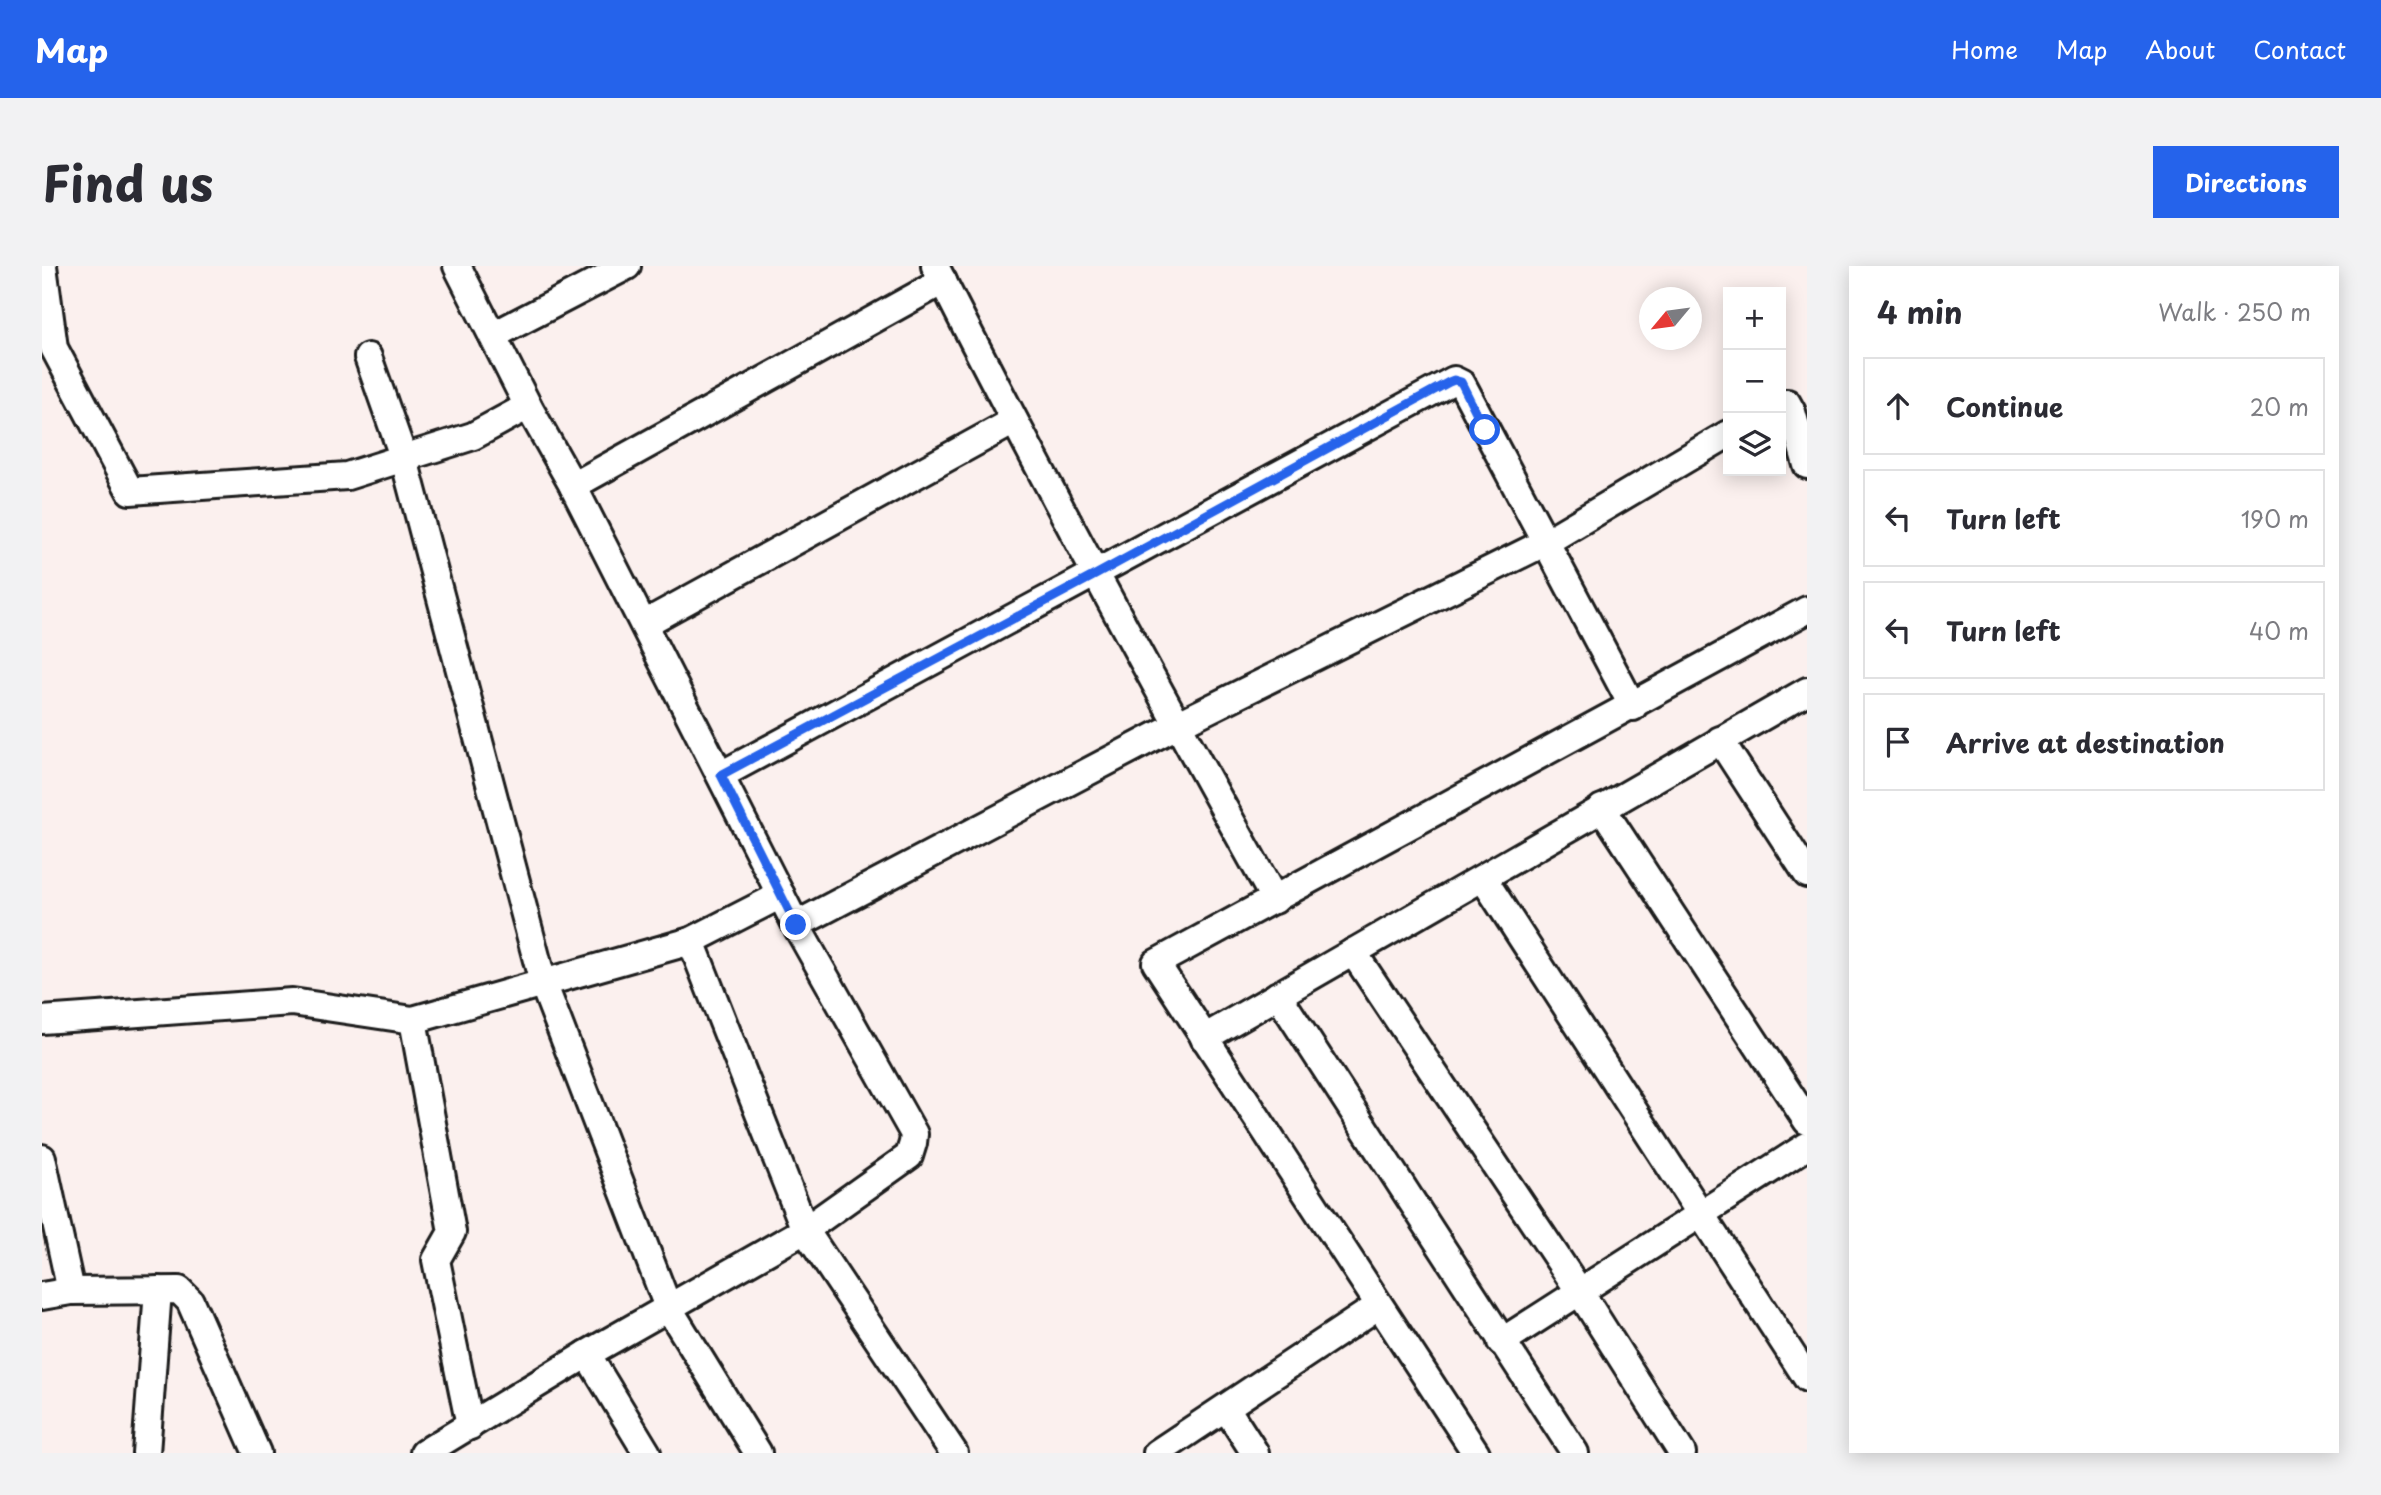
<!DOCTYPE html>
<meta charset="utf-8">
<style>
body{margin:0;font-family:"Playpen Sans",sans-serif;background:#f2f2f3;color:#2b2b33}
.controls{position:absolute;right:21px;top:21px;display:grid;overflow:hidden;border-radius:0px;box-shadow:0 4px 18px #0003}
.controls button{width:63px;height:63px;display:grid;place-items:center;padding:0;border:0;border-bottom:2px solid #e1e1e2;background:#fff;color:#2b2b33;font:35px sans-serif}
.compass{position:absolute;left:1597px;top:21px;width:63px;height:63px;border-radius:50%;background:#fff;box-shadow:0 4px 18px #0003;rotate:241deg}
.stop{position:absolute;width:21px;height:21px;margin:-16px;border:5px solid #2563eb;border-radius:50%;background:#fff}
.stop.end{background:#2563eb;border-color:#fff;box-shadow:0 2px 7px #0008}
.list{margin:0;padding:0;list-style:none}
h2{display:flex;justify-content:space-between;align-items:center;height:91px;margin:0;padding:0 28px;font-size:30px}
h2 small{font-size:23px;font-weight:400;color:#7c7c81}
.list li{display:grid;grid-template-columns:46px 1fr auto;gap:21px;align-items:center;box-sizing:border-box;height:98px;margin:0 14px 14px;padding:0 14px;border:2px solid #e1e1e2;border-radius:0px}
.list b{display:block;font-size:26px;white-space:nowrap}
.list em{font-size:23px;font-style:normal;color:#7c7c81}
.icon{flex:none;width:38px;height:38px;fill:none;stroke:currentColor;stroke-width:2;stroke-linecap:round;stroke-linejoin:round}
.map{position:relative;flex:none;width:1765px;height:1187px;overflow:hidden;border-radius:0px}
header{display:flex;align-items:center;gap:42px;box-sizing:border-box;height:98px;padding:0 35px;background:#2563eb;color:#fff}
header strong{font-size:33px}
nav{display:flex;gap:38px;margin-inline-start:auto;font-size:24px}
.intro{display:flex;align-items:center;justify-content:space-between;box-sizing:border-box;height:168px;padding:0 42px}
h1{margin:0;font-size:49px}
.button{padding:18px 32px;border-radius:0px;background:#2563eb;color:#fff;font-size:24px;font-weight:700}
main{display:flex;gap:42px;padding:0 42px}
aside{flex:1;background:#fff;border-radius:0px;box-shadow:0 4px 18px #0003}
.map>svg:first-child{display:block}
</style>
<header>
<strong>Map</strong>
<nav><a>Home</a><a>Map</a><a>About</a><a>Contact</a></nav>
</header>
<div class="intro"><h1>Find us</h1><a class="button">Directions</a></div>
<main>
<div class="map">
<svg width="1765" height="1187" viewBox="0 0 1765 1187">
<rect width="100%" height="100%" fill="#fbf0ee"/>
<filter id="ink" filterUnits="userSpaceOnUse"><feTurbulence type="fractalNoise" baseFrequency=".0143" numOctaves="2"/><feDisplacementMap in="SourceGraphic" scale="14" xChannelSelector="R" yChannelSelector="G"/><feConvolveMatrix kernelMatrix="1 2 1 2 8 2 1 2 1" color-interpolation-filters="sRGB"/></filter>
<g filter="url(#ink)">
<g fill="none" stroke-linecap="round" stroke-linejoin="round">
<defs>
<g id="minor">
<path d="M 1,0 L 12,82 L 88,225 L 305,210 L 431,170 L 486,140"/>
<path d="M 415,0 L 486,140 L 531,220 L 754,659 L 872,868 L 871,877 L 867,890 L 763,964 L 545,1088"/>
<path d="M 893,0 C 1001,214 1116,425 1233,634"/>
<path d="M 452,69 L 585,0"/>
<path d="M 326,91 L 362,193 L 501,717 L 626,1041 L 716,1187"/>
<path d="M 1739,137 L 1745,137 L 1750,146 L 1765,199"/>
<path d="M 531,220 L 901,15"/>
<path d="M 602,358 L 972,155"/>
<path d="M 1678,474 L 1765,608"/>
<path d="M 679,509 L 1412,114 L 1420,118 L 1591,441"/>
<path d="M 1560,542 L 1765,855"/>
<path d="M 1441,612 L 1765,1112"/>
<path d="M 754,659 L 1135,459 L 1502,277 L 1686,168"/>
<path d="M 649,675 L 763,964 L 912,1187"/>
<path d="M 1311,686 L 1538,1026 L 1640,1187"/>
<path d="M 1236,729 L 1533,1187"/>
<path d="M 0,754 L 250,736 L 371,754 L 649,675 L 739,629"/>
<path d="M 371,754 L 410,966 L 394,994 L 428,1160"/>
<path d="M 1162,772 L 1765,425"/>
<path d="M 0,892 L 29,1025"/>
<path d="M 0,1030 L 29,1025 L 137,1024 L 148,1035 L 215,1187"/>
<path d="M 1459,1076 L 1765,880"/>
<path d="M 1184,1142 L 1213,1187"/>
<path d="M 104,1187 L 116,1024"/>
<path d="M 382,1187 L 545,1088 L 605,1187"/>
<path d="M 1115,1187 L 1336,1040"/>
<path d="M 1434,1187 L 1114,697 L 1765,344"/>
</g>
</defs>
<use href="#minor" stroke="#1c1c1c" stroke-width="32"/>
<use href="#minor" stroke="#fff" stroke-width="26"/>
</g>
</g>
<g fill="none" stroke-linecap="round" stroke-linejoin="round" filter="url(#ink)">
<path stroke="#2563eb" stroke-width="9" d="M 754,659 L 679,509 L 1055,308 L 1407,116 L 1412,114 L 1419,116 L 1443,164"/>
</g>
</svg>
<div class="controls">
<button>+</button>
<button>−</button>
<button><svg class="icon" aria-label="layers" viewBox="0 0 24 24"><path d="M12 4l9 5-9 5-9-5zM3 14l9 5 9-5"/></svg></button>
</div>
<svg class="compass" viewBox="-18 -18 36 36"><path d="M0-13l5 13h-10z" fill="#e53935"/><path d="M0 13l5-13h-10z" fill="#7c7c81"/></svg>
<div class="stop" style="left:1443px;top:164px"></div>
<div class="stop end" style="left:754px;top:659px"></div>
</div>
<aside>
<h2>4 min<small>Walk · 250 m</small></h2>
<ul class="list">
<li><svg class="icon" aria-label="ahead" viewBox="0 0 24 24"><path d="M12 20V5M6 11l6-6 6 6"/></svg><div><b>Continue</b></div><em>20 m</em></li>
<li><svg class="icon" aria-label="left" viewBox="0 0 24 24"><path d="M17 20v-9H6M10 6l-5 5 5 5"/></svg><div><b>Turn left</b></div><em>190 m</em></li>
<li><svg class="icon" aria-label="left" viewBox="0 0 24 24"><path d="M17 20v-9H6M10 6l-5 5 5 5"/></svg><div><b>Turn left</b></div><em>40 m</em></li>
<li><svg class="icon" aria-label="arrive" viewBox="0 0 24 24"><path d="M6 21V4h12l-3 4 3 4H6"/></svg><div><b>Arrive at destination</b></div></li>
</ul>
</aside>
</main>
